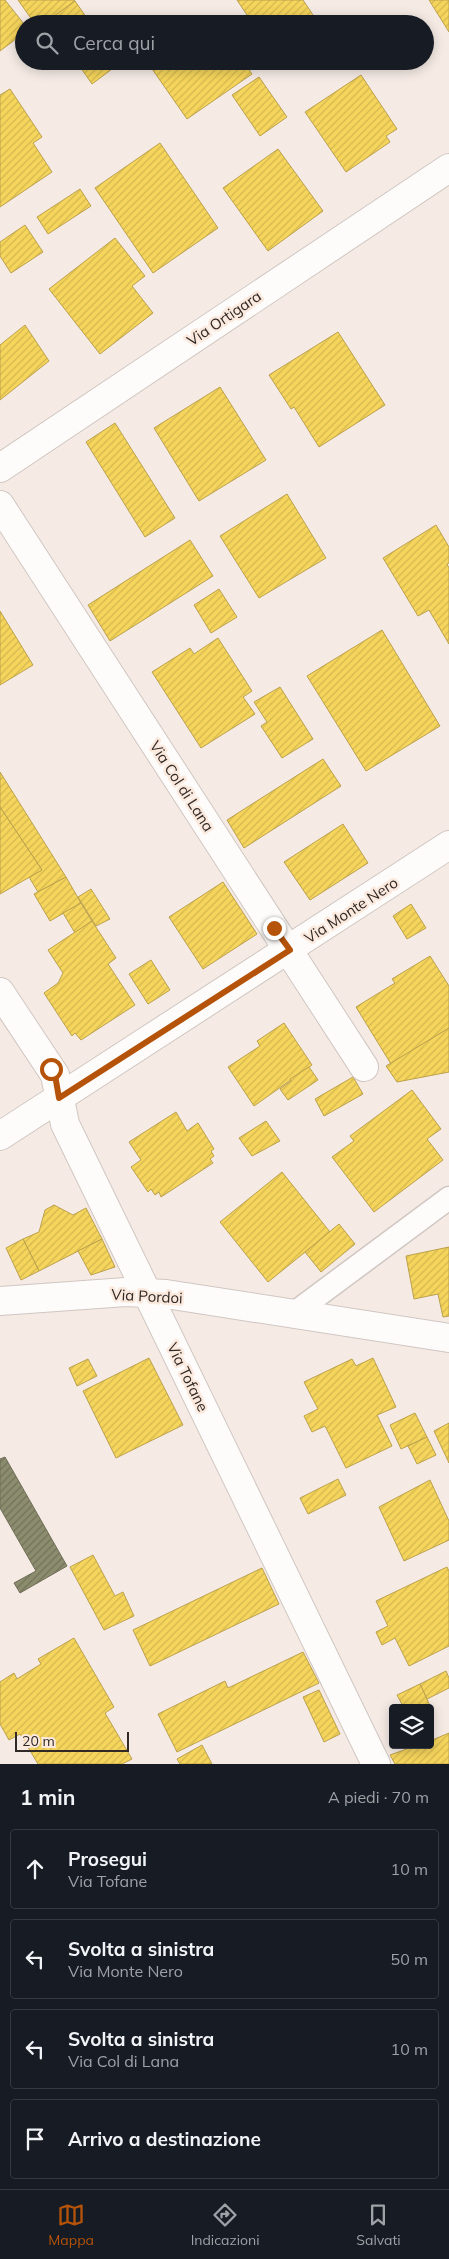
<!DOCTYPE html>
<html lang="it">
<meta charset="utf-8">
<style>
body{margin:0;font-family:Mulish,sans-serif;background:#242831;color:#f1f3f6}
.controls{position:absolute;right:15px;bottom:15px;display:grid;overflow:hidden;border-radius:5px;box-shadow:0 2px 12px #0003}
.controls button{width:45px;height:45px;display:grid;place-items:center;padding:0;border:0;border-bottom:1px solid #363941;background:#171b24;color:#f1f3f6;font:25px sans-serif}
.scale{position:absolute;left:15px;bottom:12px;width:114px;box-sizing:border-box;padding-left:5px;border:2px solid #302925;border-top:0;font-size:14px;line-height:18px;white-space:nowrap;color:#302925;-webkit-text-stroke:4px #fbe9de;paint-order:stroke}
.stop{position:absolute;width:15px;height:15px;margin:-11px;border:4px solid #b45309;border-radius:50%;background:#fff}
.stop.end{background:#b45309;border-color:#fff;box-shadow:0 1px 5px #0008}
.list{margin:0;padding:0;list-style:none}
h2{display:flex;justify-content:space-between;align-items:center;height:65px;margin:0;padding:0 20px;font-size:21px}
h2 small{font-size:16px;font-weight:400;color:#9ea1a6}
.list li{display:grid;grid-template-columns:32px 1fr auto;gap:15px;align-items:center;box-sizing:border-box;height:80px;margin:0 10px 10px;padding:0 10px;border:1px solid #363941;border-radius:5px}
.list b{display:block;font-size:19px;white-space:nowrap}
.list p{margin:0;font-size:16px;white-space:nowrap;color:#9ea1a6}
.list em{font-size:16px;font-style:normal;color:#9ea1a6}
.icon{flex:none;width:28px;height:28px;fill:none;stroke:currentColor;stroke-width:2;stroke-linecap:round;stroke-linejoin:round}
.map{position:relative;flex:none;width:449px;height:1764px;overflow:hidden}
.search{position:absolute;background:#171b24;box-shadow:0 2px 12px #0003;left:15px;right:15px;top:15px;height:55px;display:flex;align-items:center;gap:12px;box-sizing:border-box;padding:0 18px;border-radius:28px;color:#9ea1a6;font-size:19px}
.sheet{height:425px;background:#171b24}
nav{display:flex;justify-content:space-around;align-items:center;box-sizing:border-box;height:70px;border-top:1px solid #363941;background:#171b24;font-size:14px;color:#9ea1a6}
nav a{display:grid;justify-items:center;gap:2px}
nav .on{color:#b45309}
.map>svg:first-child{display:block}
</style>
<div class="map">
<svg width="449" height="1764" viewBox="0 0 449 1764">
<defs>
<pattern id="homes-hatch" width="6" height="6" patternUnits="userSpaceOnUse" patternTransform="scale(1.25)"><rect width="6" height="6" fill="#f6d55c"/><path d="M-1 1l2-2M0 6l6-6M5 7l2-2" fill="none" stroke="#d3b750"/></pattern>
<pattern id="industry-hatch" width="6" height="6" patternUnits="userSpaceOnUse" patternTransform="scale(1.25)"><rect width="6" height="6" fill="#8c8c6e"/><path d="M-1 1l2-2M0 6l6-6M5 7l2-2" fill="none" stroke="#73725a"/></pattern>
</defs>
<rect width="100%" height="100%" fill="#f5eae4"/>
<g fill="url(#homes-hatch)" stroke="#bba14c">
<path d="M 0,0 L 5,0 L 24,24 L 24,33 L 0,51 Z"/>
<path d="M 18,0 L 74,0 L 75,1 L 44,24 L 35,24 Z"/>
<path d="M 237,0 L 303,0 L 319,24 L 253,24 Z"/>
<path d="M 429,0 L 449,0 L 449,32 Z"/>
<path d="M 75,1 L 91,24 L 49,24 L 47,21 Z"/>
<path d="M 76,61 L 118,61 L 120,63 L 92,84 Z"/>
<path d="M 153,61 L 243,61 L 252,74 L 187,119 L 150,66 L 154,63 Z"/>
<path d="M 361,75 L 397,129 L 386,136 L 390,142 L 346,172 L 305,112 Z"/>
<path d="M 259,77 L 287,117 L 260,136 L 232,95 Z"/>
<path d="M 10,89 L 42,137 L 33,143 L 52,172 L 0,207 L 0,95 Z"/>
<path d="M 160,143 L 218,228 L 153,273 L 95,188 Z"/>
<path d="M 278,149 L 323,211 L 268,251 L 223,188 Z"/>
<path d="M 80,189 L 91,206 L 48,234 L 37,217 Z"/>
<path d="M 25,225 L 43,252 L 11,273 L 0,256 L 0,242 Z"/>
<path d="M 115,238 L 145,276 L 132,286 L 153,313 L 100,354 L 49,289 Z"/>
<path d="M 25,325 L 49,361 L 0,400 L 0,345 Z"/>
<path d="M 338,332 L 385,405 L 319,447 L 294,407 L 291,409 L 269,375 Z"/>
<path d="M 220,387 L 266,460 L 199,501 L 154,428 Z"/>
<path d="M 115,423 L 175,518 L 145,537 L 86,442 Z"/>
<path d="M 287,494 L 326,558 L 259,598 L 220,536 Z"/>
<path d="M 436,525 L 449,547 L 449,563 L 447,564 L 449,568 L 449,644 L 429,610 L 418,616 L 383,558 Z"/>
<path d="M 190,540 L 213,576 L 110,641 L 88,605 Z"/>
<path d="M 219,589 L 237,617 L 211,633 L 194,605 Z"/>
<path d="M 0,611 L 33,665 L 0,685 Z"/>
<path d="M 382,630 L 440,726 L 366,771 L 307,676 Z"/>
<path d="M 218,638 L 252,691 L 243,697 L 255,714 L 201,748 L 152,672 L 190,648 L 194,654 Z"/>
<path d="M 280,687 L 313,739 L 282,758 L 261,726 L 267,722 L 254,702 Z"/>
<path d="M 323,759 L 341,786 L 244,848 L 227,820 Z"/>
<path d="M 0,772 L 66,877 L 38,892 L 29,877 L 42,870 L 0,807 Z"/>
<path d="M 0,807 L 42,870 L 0,894 Z"/>
<path d="M 343,824 L 368,863 L 310,900 L 284,862 Z"/>
<path d="M 66,877 L 81,903 L 50,921 L 34,894 Z"/>
<path d="M 223,882 L 257,934 L 203,969 L 169,917 Z"/>
<path d="M 91,889 L 110,919 L 96,926 L 78,897 Z"/>
<path d="M 81,903 L 92,921 L 75,933 L 63,913 Z"/>
<path d="M 411,904 L 426,928 L 407,939 L 393,916 Z"/>
<path d="M 92,921 L 116,958 L 108,964 L 135,1005 L 81,1040 L 75,1033 L 72,1036 L 44,993 L 58,983 L 63,973 L 48,950 Z"/>
<path d="M 430,956 L 449,986 L 449,1028 L 391,1064 L 356,1007 L 395,983 L 392,979 Z"/>
<path d="M 151,960 L 170,990 L 148,1004 L 129,974 Z"/>
<path d="M 284,1023 L 312,1065 L 254,1106 L 228,1067 L 260,1046 L 257,1041 Z"/>
<path d="M 449,1028 L 449,1072 L 397,1082 L 386,1066 Z"/>
<path d="M 309,1067 L 318,1080 L 288,1100 L 280,1089 L 291,1081 L 290,1079 Z"/>
<path d="M 353,1077 L 363,1094 L 324,1116 L 315,1099 Z"/>
<path d="M 412,1090 L 441,1129 L 427,1139 L 443,1160 L 374,1212 L 332,1157 L 354,1141 L 350,1136 Z"/>
<path d="M 176,1112 L 187,1131 L 198,1123 L 214,1149 L 211,1151 L 214,1156 L 210,1159 L 213,1163 L 161,1197 L 159,1192 L 155,1195 L 151,1189 L 148,1192 L 131,1167 L 141,1160 L 129,1142 Z"/>
<path d="M 266,1121 L 280,1141 L 252,1156 L 239,1138 Z"/>
<path d="M 282,1172 L 330,1232 L 268,1282 L 220,1222 Z"/>
<path d="M 54,1205 L 73,1215 L 86,1208 L 102,1239 L 39,1271 L 23,1239 L 39,1232 L 45,1210 Z"/>
<path d="M 339,1224 L 355,1244 L 321,1272 L 305,1252 Z"/>
<path d="M 23,1239 L 39,1271 L 21,1280 L 6,1248 Z"/>
<path d="M 102,1239 L 115,1267 L 91,1275 L 78,1251 Z"/>
<path d="M 449,1247 L 449,1316 L 443,1317 L 438,1294 L 414,1299 L 406,1256 Z"/>
<path d="M 149,1358 L 183,1425 L 116,1458 L 83,1391 Z"/>
<path d="M 373,1358 L 396,1407 L 377,1415 L 392,1446 L 346,1468 L 325,1426 L 312,1432 L 304,1416 L 318,1409 L 304,1382 L 352,1359 L 356,1366 Z"/>
<path d="M 88,1359 L 97,1376 L 77,1386 L 69,1368 Z"/>
<path d="M 415,1413 L 427,1437 L 401,1449 L 390,1425 Z"/>
<path d="M 449,1423 L 449,1463 L 434,1431 Z"/>
<path d="M 427,1437 L 436,1455 L 417,1464 L 408,1446 Z"/>
<path d="M 338,1479 L 346,1495 L 308,1514 L 300,1498 Z"/>
<path d="M 430,1480 L 449,1521 L 449,1540 L 404,1561 L 379,1507 Z"/>
<path d="M 93,1555 L 115,1596 L 123,1592 L 134,1616 L 104,1630 L 70,1567 Z"/>
<path d="M 447,1567 L 449,1571 L 449,1646 L 409,1666 L 395,1638 L 382,1645 L 376,1632 L 388,1626 L 376,1601 Z"/>
<path d="M 262,1568 L 279,1604 L 150,1666 L 133,1630 Z"/>
<path d="M 74,1638 L 114,1707 L 105,1713 L 132,1759 L 122,1764 L 38,1764 L 20,1734 L 9,1740 L 0,1724 L 0,1682 L 14,1673 L 17,1679 L 41,1664 L 38,1659 Z"/>
<path d="M 303,1652 L 319,1683 L 177,1752 L 158,1714 L 225,1681 L 228,1688 Z"/>
<path d="M 446,1671 L 449,1678 L 449,1688 L 427,1699 L 420,1684 Z"/>
<path d="M 420,1684 L 432,1710 L 430,1711 L 430,1708 L 404,1708 L 397,1695 Z"/>
<path d="M 319,1690 L 340,1734 L 324,1742 L 303,1697 Z"/>
<path d="M 449,1733 L 449,1764 L 395,1764 L 390,1755 L 418,1745 L 430,1745 L 430,1741 Z"/>
<path d="M 202,1745 L 212,1764 L 180,1764 L 177,1759 Z"/>
</g>
<path fill="url(#industry-hatch)" stroke="#706e58" d="M 5,1457 L 67,1566 L 20,1593 L 14,1583 L 36,1571 L 0,1508 L 0,1459 Z"/>
<g fill="none" stroke-linecap="round" stroke-linejoin="round">
<defs>
<path id="lane" d="M 293,1314 L 449,1198"/>
<g id="street">
<path d="M 0,468 L 449,168"/>
<path d="M 0,505 L 364,1067"/>
<path d="M 0,992 L 55,1075 L 65,1124 L 376,1764"/>
<path d="M 0,1136 L 449,845"/>
<path d="M 0,1301 L 126,1292 L 166,1294 L 449,1338"/>
</g>
</defs>
<use href="#lane" stroke="#d0c7c2" stroke-width="25"/>
<use href="#street" stroke="#d0c7c2" stroke-width="30"/>
<use href="#lane" stroke="#fefcfb" stroke-width="22"/>
<use href="#street" stroke="#fefcfb" stroke-width="28"/>
</g>
<g fill="none" stroke-linecap="round" stroke-linejoin="round">
<path stroke="#b45309" stroke-width="6" d="M 51,1069 L 55,1075 L 59,1098 L 290,950 L 274,928"/>
</g>
<g text-anchor="middle" dominant-baseline="central" stroke-width="5" stroke-linejoin="round" paint-order="stroke">
<g font-size="15" fill="#302925" stroke="#fbe9de">
<text transform="translate(224 318) rotate(-34)">Via Ortigara</text>
<text transform="translate(182 786) rotate(57)">Via Col di Lana</text>
<text transform="translate(351 910) rotate(-33)">Via Monte Nero</text>
<text transform="translate(147 1296) rotate(3)">Via Pordoi</text>
<text transform="translate(188 1377) rotate(64)">Via Tofane</text>
</g>
</g>
</svg>
<div class="controls">
<button><svg class="icon" aria-label="layers" viewBox="0 0 24 24"><path d="M12 4l9 5-9 5-9-5zM3 14l9 5 9-5"/></svg></button>
</div>
<div class="scale">20 m</div>
<div class="stop" style="left:51px;top:1069px"></div>
<div class="stop end" style="left:274px;top:928px"></div>
<div class="search"><svg class="icon" aria-label="search" viewBox="0 0 24 24"><circle cx="10" cy="10" r="6"/><path d="M15 15l6 6"/></svg>Cerca qui</div>
</div>
<section class="sheet">
<h2>1 min<small>A piedi · 70 m</small></h2>
<ul class="list">
<li><svg class="icon" aria-label="ahead" viewBox="0 0 24 24"><path d="M12 20V5M6 11l6-6 6 6"/></svg><div><b>Prosegui</b><p>Via Tofane</p></div><em>10 m</em></li>
<li><svg class="icon" aria-label="left" viewBox="0 0 24 24"><path d="M17 20v-9H6M10 6l-5 5 5 5"/></svg><div><b>Svolta a sinistra</b><p>Via Monte Nero</p></div><em>50 m</em></li>
<li><svg class="icon" aria-label="left" viewBox="0 0 24 24"><path d="M17 20v-9H6M10 6l-5 5 5 5"/></svg><div><b>Svolta a sinistra</b><p>Via Col di Lana</p></div><em>10 m</em></li>
<li><svg class="icon" aria-label="arrive" viewBox="0 0 24 24"><path d="M6 21V4h12l-3 4 3 4H6"/></svg><div><b>Arrivo a destinazione</b></div></li>
</ul>
</section>
<nav>
<a class="on"><svg class="icon" aria-label="map" viewBox="0 0 24 24"><path d="M3 6l6-2 6 2 6-2v14l-6 2-6-2-6 2zM9 4v14M15 6v14"/></svg>Mappa</a>
<a><svg class="icon" aria-label="directions" viewBox="0 0 24 24"><path d="M12 3l9 9-9 9-9-9zM9 14v-3h6M13 9l2 2-2 2"/></svg>Indicazioni</a>
<a><svg class="icon" aria-label="saved" viewBox="0 0 24 24"><path d="M7 4h10v16l-5-4-5 4z"/></svg>Salvati</a>
</nav>
